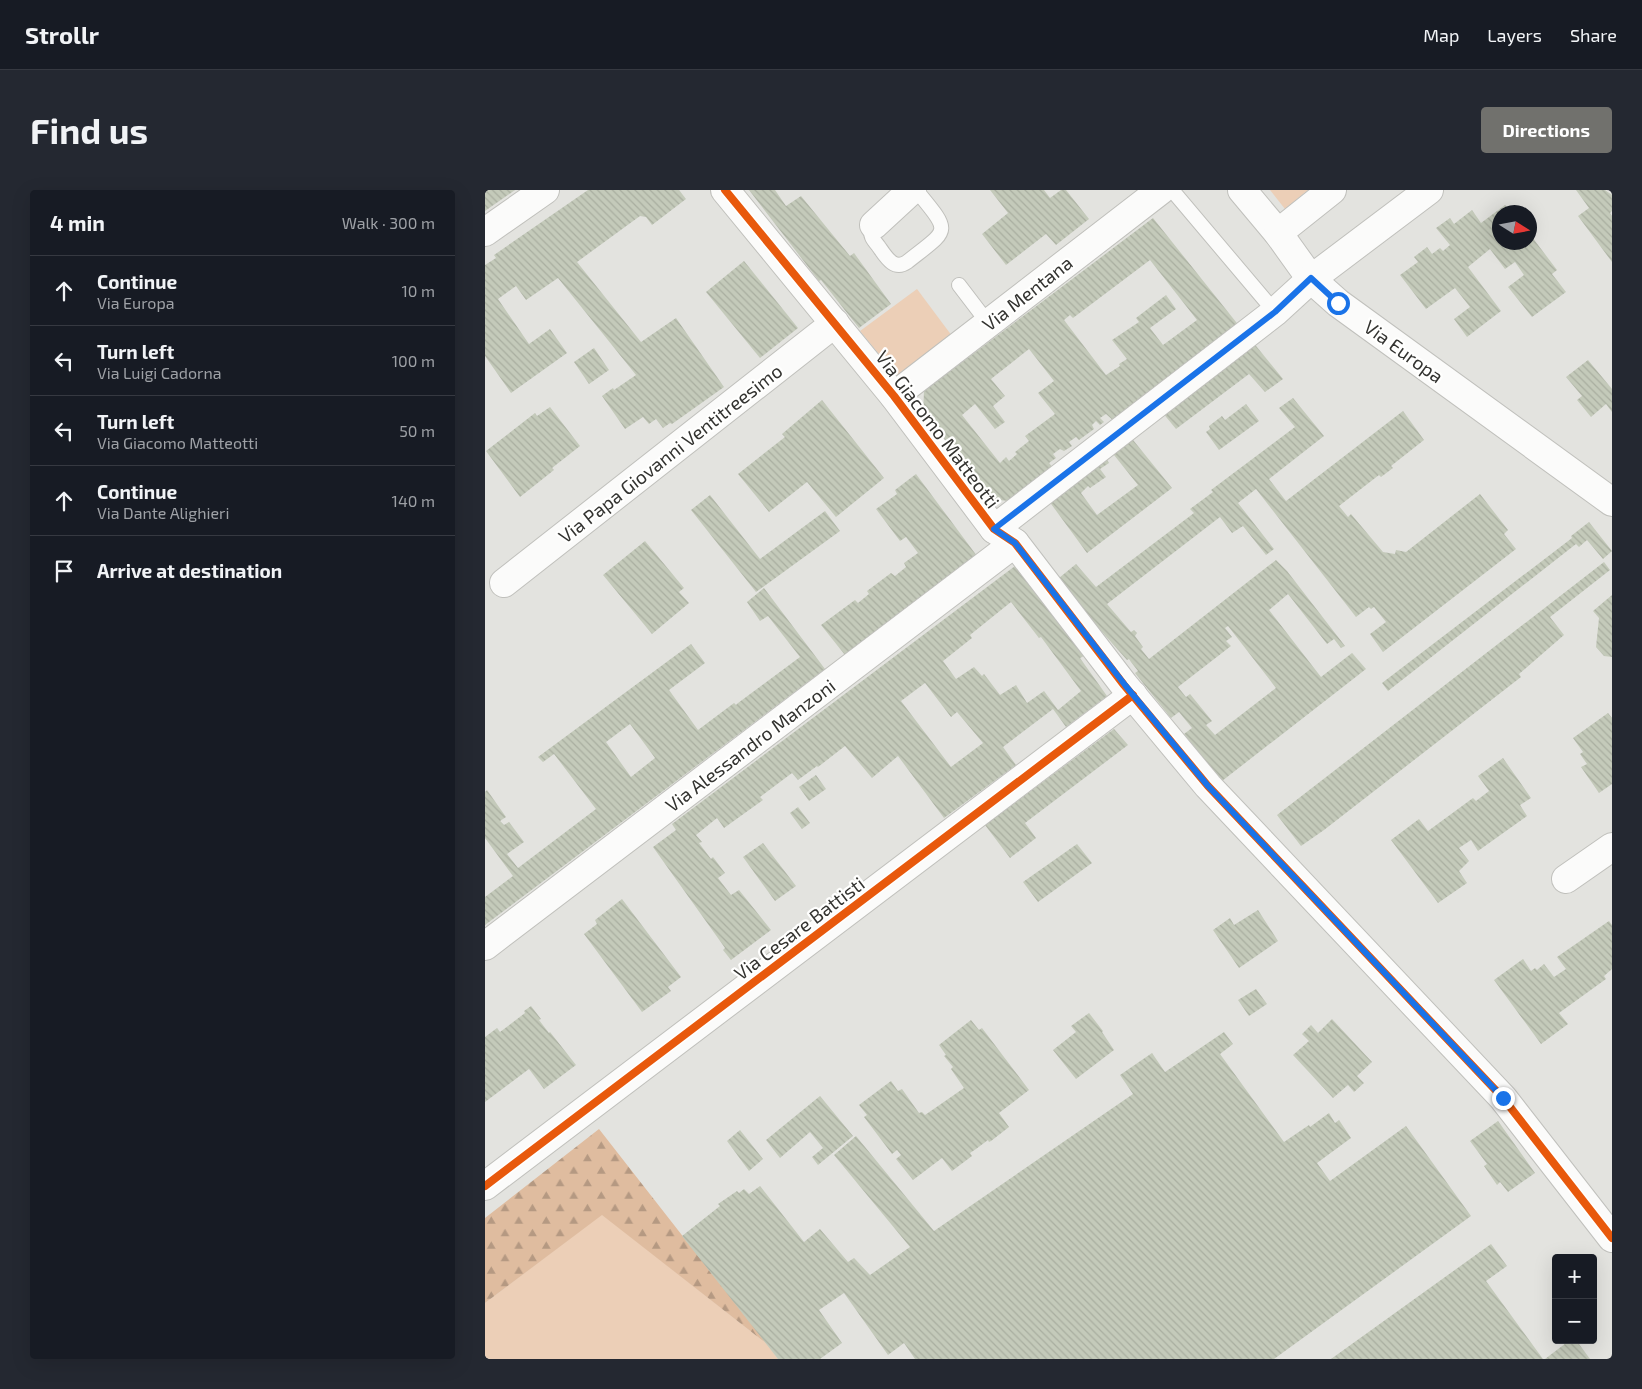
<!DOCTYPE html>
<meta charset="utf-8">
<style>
body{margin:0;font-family:"Exo 2",sans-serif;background:#242831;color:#f1f3f6}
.controls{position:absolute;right:15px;bottom:15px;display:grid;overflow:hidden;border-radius:5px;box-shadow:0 5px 20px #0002}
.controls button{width:45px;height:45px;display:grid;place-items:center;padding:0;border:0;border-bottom:1px solid #363941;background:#171b24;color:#f1f3f6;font:25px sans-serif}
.compass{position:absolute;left:1007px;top:15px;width:45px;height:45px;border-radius:50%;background:#171b24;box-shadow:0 5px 20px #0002;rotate:101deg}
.stop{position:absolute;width:15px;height:15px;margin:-11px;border:4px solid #1a73e8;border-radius:50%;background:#fff}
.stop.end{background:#1a73e8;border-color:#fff;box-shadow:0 1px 5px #0008}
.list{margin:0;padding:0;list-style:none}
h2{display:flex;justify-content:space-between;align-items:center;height:65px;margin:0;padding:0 20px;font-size:21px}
h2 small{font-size:16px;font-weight:400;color:#9ea1a6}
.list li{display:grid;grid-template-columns:32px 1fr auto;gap:15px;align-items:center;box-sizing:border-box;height:70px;padding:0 20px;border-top:1px solid #363941}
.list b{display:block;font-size:19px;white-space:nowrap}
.list p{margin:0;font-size:16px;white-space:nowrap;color:#9ea1a6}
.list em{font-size:16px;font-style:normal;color:#9ea1a6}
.icon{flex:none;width:28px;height:28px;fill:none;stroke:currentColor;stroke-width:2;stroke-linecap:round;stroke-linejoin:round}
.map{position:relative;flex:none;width:1127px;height:1169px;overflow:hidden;border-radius:5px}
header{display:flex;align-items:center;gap:30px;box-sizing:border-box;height:70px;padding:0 25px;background:#171b24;border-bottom:1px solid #363941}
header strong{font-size:24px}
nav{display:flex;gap:28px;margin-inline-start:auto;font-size:18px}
.intro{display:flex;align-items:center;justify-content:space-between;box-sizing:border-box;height:120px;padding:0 30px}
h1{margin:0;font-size:35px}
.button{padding:12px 22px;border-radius:5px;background:#71716d;color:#fff;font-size:18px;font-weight:700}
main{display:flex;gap:30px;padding:0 30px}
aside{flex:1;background:#171b24;border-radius:5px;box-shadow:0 5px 20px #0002}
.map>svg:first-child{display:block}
</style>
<header>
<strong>Strollr</strong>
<nav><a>Map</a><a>Layers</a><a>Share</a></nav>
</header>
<div class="intro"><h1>Find us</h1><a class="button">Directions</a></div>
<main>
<aside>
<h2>4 min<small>Walk · 300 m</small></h2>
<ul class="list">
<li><svg class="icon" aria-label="ahead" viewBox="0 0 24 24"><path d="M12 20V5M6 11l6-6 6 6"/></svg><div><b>Continue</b><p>Via Europa</p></div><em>10 m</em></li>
<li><svg class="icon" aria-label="left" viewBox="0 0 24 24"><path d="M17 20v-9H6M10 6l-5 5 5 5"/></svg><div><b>Turn left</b><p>Via Luigi Cadorna</p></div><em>100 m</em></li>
<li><svg class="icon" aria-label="left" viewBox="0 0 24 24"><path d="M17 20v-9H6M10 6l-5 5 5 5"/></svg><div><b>Turn left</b><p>Via Giacomo Matteotti</p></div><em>50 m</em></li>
<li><svg class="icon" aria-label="ahead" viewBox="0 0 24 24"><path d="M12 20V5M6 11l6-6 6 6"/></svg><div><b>Continue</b><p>Via Dante Alighieri</p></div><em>140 m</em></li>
<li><svg class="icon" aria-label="arrive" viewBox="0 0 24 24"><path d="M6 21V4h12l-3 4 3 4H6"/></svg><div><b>Arrive at destination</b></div></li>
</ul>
</aside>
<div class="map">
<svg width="1127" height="1169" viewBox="0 0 1127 1169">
<defs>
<pattern id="forest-firs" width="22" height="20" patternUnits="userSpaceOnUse" patternTransform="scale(1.25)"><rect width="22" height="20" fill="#dfbc9f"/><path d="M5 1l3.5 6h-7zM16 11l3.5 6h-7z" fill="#b59982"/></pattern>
<pattern id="building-back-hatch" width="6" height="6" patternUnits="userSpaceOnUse" patternTransform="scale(1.25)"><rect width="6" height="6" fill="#c4caba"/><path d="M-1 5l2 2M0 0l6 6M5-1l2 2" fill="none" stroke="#a9aea0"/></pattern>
</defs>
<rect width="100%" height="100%" fill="#e3e3df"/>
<g fill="#eccfb7">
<path d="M 785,0 L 823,0 L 800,19 Z"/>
<path d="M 432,99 L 470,150 L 416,191 L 375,141 Z"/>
<path d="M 117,1024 L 282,1154 L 293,1169 L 0,1169 L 0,1113 Z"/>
</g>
<path fill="url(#forest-firs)" d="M 114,939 L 282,1154 L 117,1025 L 0,1113 L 0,1028 Z"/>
<g fill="url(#building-back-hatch)" fill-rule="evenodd">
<path d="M 0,0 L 30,0 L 0,21 Z"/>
<path d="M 103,0 L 194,0 L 201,9 L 167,35 L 161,27 L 155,26 L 92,72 L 156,152 L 191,128 L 239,197 L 187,234 L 185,233 L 178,238 L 171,229 L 164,234 L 158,227 L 140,239 L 117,206 L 128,198 L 129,200 L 151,185 L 73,88 L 41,110 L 31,96 L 13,109 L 44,154 L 65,139 L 82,163 L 26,203 L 0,166 L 0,75 L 11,68 L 9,65 Z"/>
<path d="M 264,0 L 290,0 L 301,16 L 316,6 L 365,66 L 369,63 L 406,114 L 374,138 L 336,90 L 334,91 Z"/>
<path d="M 505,0 L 559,0 L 565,8 L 576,0 L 581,0 L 604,29 L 571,55 L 561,44 L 521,75 L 497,44 L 523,23 Z"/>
<path d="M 1091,0 L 1120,0 L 1127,5 L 1127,21 L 1125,23 L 1127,26 L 1127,72 L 1093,26 L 1104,18 Z"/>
<path d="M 1020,15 L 1026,22 L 1014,22 L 1014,52 L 1044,52 L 1044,43 L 1072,80 L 1067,84 L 1081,102 L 1047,127 L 1023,97 L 1039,85 L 1030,72 L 1020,79 L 1005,59 L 983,77 L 1016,121 L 982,147 L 969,129 L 985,117 L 970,98 L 941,119 L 915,85 L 933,72 L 929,67 L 942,57 L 947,64 L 955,58 L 958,61 L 965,55 L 951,38 L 965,28 L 969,34 L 987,20 L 996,33 Z"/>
<path d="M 668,28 L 755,137 L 631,233 L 621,224 L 615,228 L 619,232 L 615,235 L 611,231 L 607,235 L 609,239 L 594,250 L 591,247 L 584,252 L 587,256 L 579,261 L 575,259 L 568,264 L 571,268 L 564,273 L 569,279 L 528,311 L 510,310 L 510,306 L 508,306 L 494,288 L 490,290 L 438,226 L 439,201 ZM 665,70 L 712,130 L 678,155 L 665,138 L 691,119 L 681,105 L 651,128 L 654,132 L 627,150 L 642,169 L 634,174 L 635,176 L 621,185 L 579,130 L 585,125 L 588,128 ZM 544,159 L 569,191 L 553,203 L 570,224 L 540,246 L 544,251 L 530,262 L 532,264 L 524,271 L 521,267 L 515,273 L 477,225 L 490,214 L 510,239 L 520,232 L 508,216 L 520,206 L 506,189 Z"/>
<path d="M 259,71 L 313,138 L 275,168 L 221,102 Z"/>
<path d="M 767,151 L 798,189 L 780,202 L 764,184 L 691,239 L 677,222 Z"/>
<path d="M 109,158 L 124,180 L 104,194 L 89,172 Z"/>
<path d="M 1103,170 L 1127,199 L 1127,222 L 1121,214 L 1106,227 L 1092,210 L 1097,206 L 1081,187 Z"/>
<path d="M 808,208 L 839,246 L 784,289 L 801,311 L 918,221 L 939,250 L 906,276 L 908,278 L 896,287 L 894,285 L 854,316 L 863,327 L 866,324 L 898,362 L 910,364 L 911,360 L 921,362 L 995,304 L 1023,340 L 1019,344 L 1031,359 L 898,462 L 885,444 L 901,432 L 889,417 L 886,419 L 884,417 L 871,427 L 771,299 L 753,313 L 789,359 L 781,365 L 758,336 L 747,343 L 735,327 L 622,414 L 646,442 L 649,440 L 652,443 L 650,446 L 658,457 L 656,459 L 664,469 L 791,370 L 802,381 L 860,456 L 856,458 L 849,449 L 842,454 L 803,404 L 784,420 L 836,487 L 867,463 L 881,479 L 737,591 L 699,544 L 707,538 L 694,522 L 686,528 L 650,483 L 653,481 L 646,472 L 644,469 L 642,470 L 603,426 L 574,388 L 591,374 L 611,397 L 709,323 L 705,319 L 728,302 L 726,300 L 810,237 L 794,218 ZM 743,436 L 791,498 L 730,545 L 721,535 L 727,531 L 705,504 L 701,507 L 693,497 L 746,456 L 741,451 L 747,447 L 740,438 Z"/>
<path d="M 337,210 L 399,288 L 351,327 L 322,292 L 284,322 L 253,284 L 300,247 L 297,244 Z"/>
<path d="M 761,214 L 774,231 L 734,260 L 721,242 L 725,239 L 724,236 L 737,226 L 740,230 Z"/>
<path d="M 65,217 L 95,256 L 67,278 L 69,280 L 35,307 L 1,261 L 50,223 L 52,226 Z"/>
<path d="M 644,245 L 687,298 L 602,363 L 561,307 L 619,265 L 624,273 L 615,279 L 621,287 L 605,298 L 603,296 L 596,303 L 612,325 L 653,295 L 625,260 Z"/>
<path d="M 431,284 L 492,366 L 360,465 L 336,435 L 370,410 L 373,413 L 384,404 L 382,401 L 406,383 L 410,386 L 421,377 L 419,373 L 433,363 L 421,347 L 415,351 L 391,319 L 412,304 L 410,300 Z"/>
<path d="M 225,305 L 275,369 L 340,321 L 355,341 L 271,402 L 206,320 Z"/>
<path d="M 1104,332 L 1127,361 L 1118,369 L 1102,350 L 1094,357 L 1091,354 L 903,501 L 897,493 L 1087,348 L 1086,346 Z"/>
<path d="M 160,351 L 199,398 L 194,402 L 204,413 L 167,444 L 118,385 Z"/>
<path d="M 1119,372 L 1125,380 L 1065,427 L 1079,445 L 1034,484 L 1036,487 L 839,640 L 816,656 L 792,625 Z"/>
<path d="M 530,376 L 599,466 L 595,468 L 622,506 L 581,537 L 568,519 L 518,557 L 531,575 L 459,628 L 413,566 L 387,588 L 360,556 L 333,577 L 332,576 L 313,590 L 307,583 L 275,607 L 278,610 L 239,638 L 232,628 L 211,645 L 217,652 L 214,653 L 226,669 L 228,667 L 240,683 L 233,688 L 246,705 L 254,700 L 286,740 L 246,770 L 238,760 L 240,758 L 168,657 L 191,640 L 187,634 ZM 526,412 L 554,448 L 556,447 L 596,501 L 573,520 L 559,501 L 542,513 L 531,495 L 515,505 L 499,484 L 497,486 L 489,477 L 471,489 L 458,471 L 487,448 L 485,445 ZM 440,493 L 466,527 L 472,522 L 498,553 L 466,577 L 416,511 Z"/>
<path d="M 279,398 L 340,479 L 0,735 L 0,707 L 28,686 L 0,648 L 0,602 L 2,600 L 21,627 L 15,631 L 19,635 L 24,632 L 39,652 L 22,664 L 33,678 L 111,619 L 69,564 L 58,572 L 53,567 L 206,454 L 220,473 L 184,500 L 213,540 L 249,513 L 251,515 L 253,513 L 315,467 L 283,426 L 275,431 L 262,412 ZM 145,534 L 170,568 L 146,587 L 121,552 Z"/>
<path d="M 1127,405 L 1127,467 L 1119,466 L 1111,457 L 1114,428 L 1108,421 Z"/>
<path d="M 1123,523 L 1127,528 L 1127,594 L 1114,603 L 1096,577 L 1102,574 L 1095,564 L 1098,562 L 1088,548 Z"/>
<path d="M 629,539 L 643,555 L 540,633 L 551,648 L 525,668 L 500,635 Z"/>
<path d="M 1018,568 L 1046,608 L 1035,615 L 1042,626 L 993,661 L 986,650 L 974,658 L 984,671 L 974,681 L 982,693 L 953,713 L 906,650 L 934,629 L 943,641 L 988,608 L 991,611 L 1004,601 L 993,586 Z"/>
<path d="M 331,585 L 341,599 L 324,611 L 314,597 Z"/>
<path d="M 313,617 L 325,633 L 317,639 L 305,623 Z"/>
<path d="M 278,653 L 311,696 L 290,711 L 258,667 Z"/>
<path d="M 592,654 L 607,673 L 553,712 L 538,692 Z"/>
<path d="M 137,709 L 196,787 L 183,797 L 186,801 L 157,822 L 99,744 L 112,734 L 110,730 Z"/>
<path d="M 773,720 L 793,751 L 754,778 L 728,740 L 745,728 L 749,735 Z"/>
<path d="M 1124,731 L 1127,735 L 1127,779 L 1119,786 L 1121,789 L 1074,823 L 1083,834 L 1056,854 L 1009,790 L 1038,769 L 1046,781 L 1050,778 L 1052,780 L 1059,774 L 1069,787 L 1081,779 L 1072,767 Z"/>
<path d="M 771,799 L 782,814 L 764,826 L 753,810 Z"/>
<path d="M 46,816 L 56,829 L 54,830 L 64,843 L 65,842 L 91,875 L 59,899 L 44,879 L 0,912 L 0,847 L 12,838 L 15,842 L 40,823 L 39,821 Z"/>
<path d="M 604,823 L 618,841 L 617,842 L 629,860 L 591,889 L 568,860 L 591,842 L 586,836 Z"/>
<path d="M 847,829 L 887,872 L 872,886 L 879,893 L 869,902 L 863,895 L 848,908 L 808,865 L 824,851 L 817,844 L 826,835 L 833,843 Z"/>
<path d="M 486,830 L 494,840 L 497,838 L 544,900 L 514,923 L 524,937 L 506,951 L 504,952 L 503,950 L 491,959 L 485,963 L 487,966 L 467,981 L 457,968 L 428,990 L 411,969 L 416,965 L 412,960 L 407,964 L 379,927 L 382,925 L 374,915 L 406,891 L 413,901 L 417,899 L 434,923 L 437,922 L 440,925 L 479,898 L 466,879 L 468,877 L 459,866 L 461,865 L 454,855 Z"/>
<path d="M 739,842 L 748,854 L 735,864 L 799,952 L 824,935 L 825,937 L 844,923 L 850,933 L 854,930 L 866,948 L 832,973 L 845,991 L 921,936 L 986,1026 L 789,1169 L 430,1169 L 419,1153 L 403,1165 L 359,1103 L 334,1120 L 357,1153 L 335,1169 L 293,1169 L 197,1046 L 235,1016 L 233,1014 L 252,1001 L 254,1003 L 259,999 L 264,1004 L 275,996 L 319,1052 L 335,1039 L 363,1072 L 369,1068 L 385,1085 L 425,1057 L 349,965 L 371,946 L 449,1041 L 648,904 L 635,885 L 667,863 L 680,882 Z"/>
<path d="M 335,906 L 368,946 L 333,975 L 327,967 L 338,958 L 325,942 L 295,968 L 281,950 Z"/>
<path d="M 1013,931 L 1050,983 L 1023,1002 L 1015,992 L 1012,995 L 999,976 L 1002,974 L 985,951 Z"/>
<path d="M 255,940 L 278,969 L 264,981 L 242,951 Z"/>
<path d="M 1006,1054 L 1022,1076 L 1001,1091 L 1058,1169 L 846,1169 Z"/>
<path d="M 1085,1150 L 1091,1150 L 1105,1169 L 1060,1169 Z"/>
</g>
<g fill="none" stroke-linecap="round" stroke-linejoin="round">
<defs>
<g id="lane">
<path d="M 687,0 L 790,122"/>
<path d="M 389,35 C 387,38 385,42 387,47 C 388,50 392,54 394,57 C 401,67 409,81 422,72 C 465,38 467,44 431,0"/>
<path d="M 474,95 L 503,133"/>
</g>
<g id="street">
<path d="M 240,0 L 409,206 L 509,339 L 530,353 L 639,495 L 723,596 L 1018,908 L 1127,1048"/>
<path d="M 757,0 L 793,43 L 826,89 L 853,113 L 1127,312"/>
<path d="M 389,35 L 427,0"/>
<path d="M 793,43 L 847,0"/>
<path d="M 409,206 L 676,0"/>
<path d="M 509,339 L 790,122 L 826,89 L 944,0"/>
<path d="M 19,393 L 350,133"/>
<path d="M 1081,689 L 1127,657"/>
<path d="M 0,756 L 530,353"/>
<path d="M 0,996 L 648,505"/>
</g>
<path id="primary" d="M 0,42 L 60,0"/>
</defs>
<use href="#lane" stroke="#c0c0bc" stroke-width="16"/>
<use href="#street" stroke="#c0c0bc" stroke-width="30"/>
<use href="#primary" stroke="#c0c0bc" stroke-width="30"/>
<use href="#lane" stroke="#fbfbfa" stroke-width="14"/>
<use href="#street" stroke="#fbfbfa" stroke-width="28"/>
<use href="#primary" stroke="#fbfbfa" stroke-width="28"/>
<defs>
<g id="cycleway">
<path d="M 240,0 L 409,206 L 509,339 L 530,353 L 639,495 L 723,596 L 1018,908 L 1127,1048"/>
<path d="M 0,996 L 648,505"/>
</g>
</defs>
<use href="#cycleway" stroke="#fffffe" stroke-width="11"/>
<use href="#cycleway" stroke="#e8590c" stroke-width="8"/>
</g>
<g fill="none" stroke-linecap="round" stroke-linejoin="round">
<path stroke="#1a73e8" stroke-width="6" d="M 853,113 L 826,88 L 790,122 L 509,339 L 530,353 L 640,495 L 723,596 L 1018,908"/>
</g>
<g text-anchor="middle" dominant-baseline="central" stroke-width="4.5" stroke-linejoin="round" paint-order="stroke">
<g font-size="19" fill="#333330" stroke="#fffffe">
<text transform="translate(542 103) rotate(-38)">Via Mentana</text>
<text transform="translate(919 161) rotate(36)">Via Europa</text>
<text transform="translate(453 239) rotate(53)">Via Giacomo Matteotti</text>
<text transform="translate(185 263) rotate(-38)">Via Papa Giovanni Ventitreesimo</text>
<text transform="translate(265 555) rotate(-37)">Via Alessandro Manzoni</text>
<text transform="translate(314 738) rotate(-37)">Via Cesare Battisti</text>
</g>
</g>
</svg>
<div class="controls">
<button>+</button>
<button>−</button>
</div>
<svg class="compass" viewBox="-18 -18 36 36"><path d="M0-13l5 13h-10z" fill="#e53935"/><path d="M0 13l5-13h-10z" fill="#9ea1a6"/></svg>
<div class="stop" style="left:853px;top:113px"></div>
<div class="stop end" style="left:1018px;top:908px"></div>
</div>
</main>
